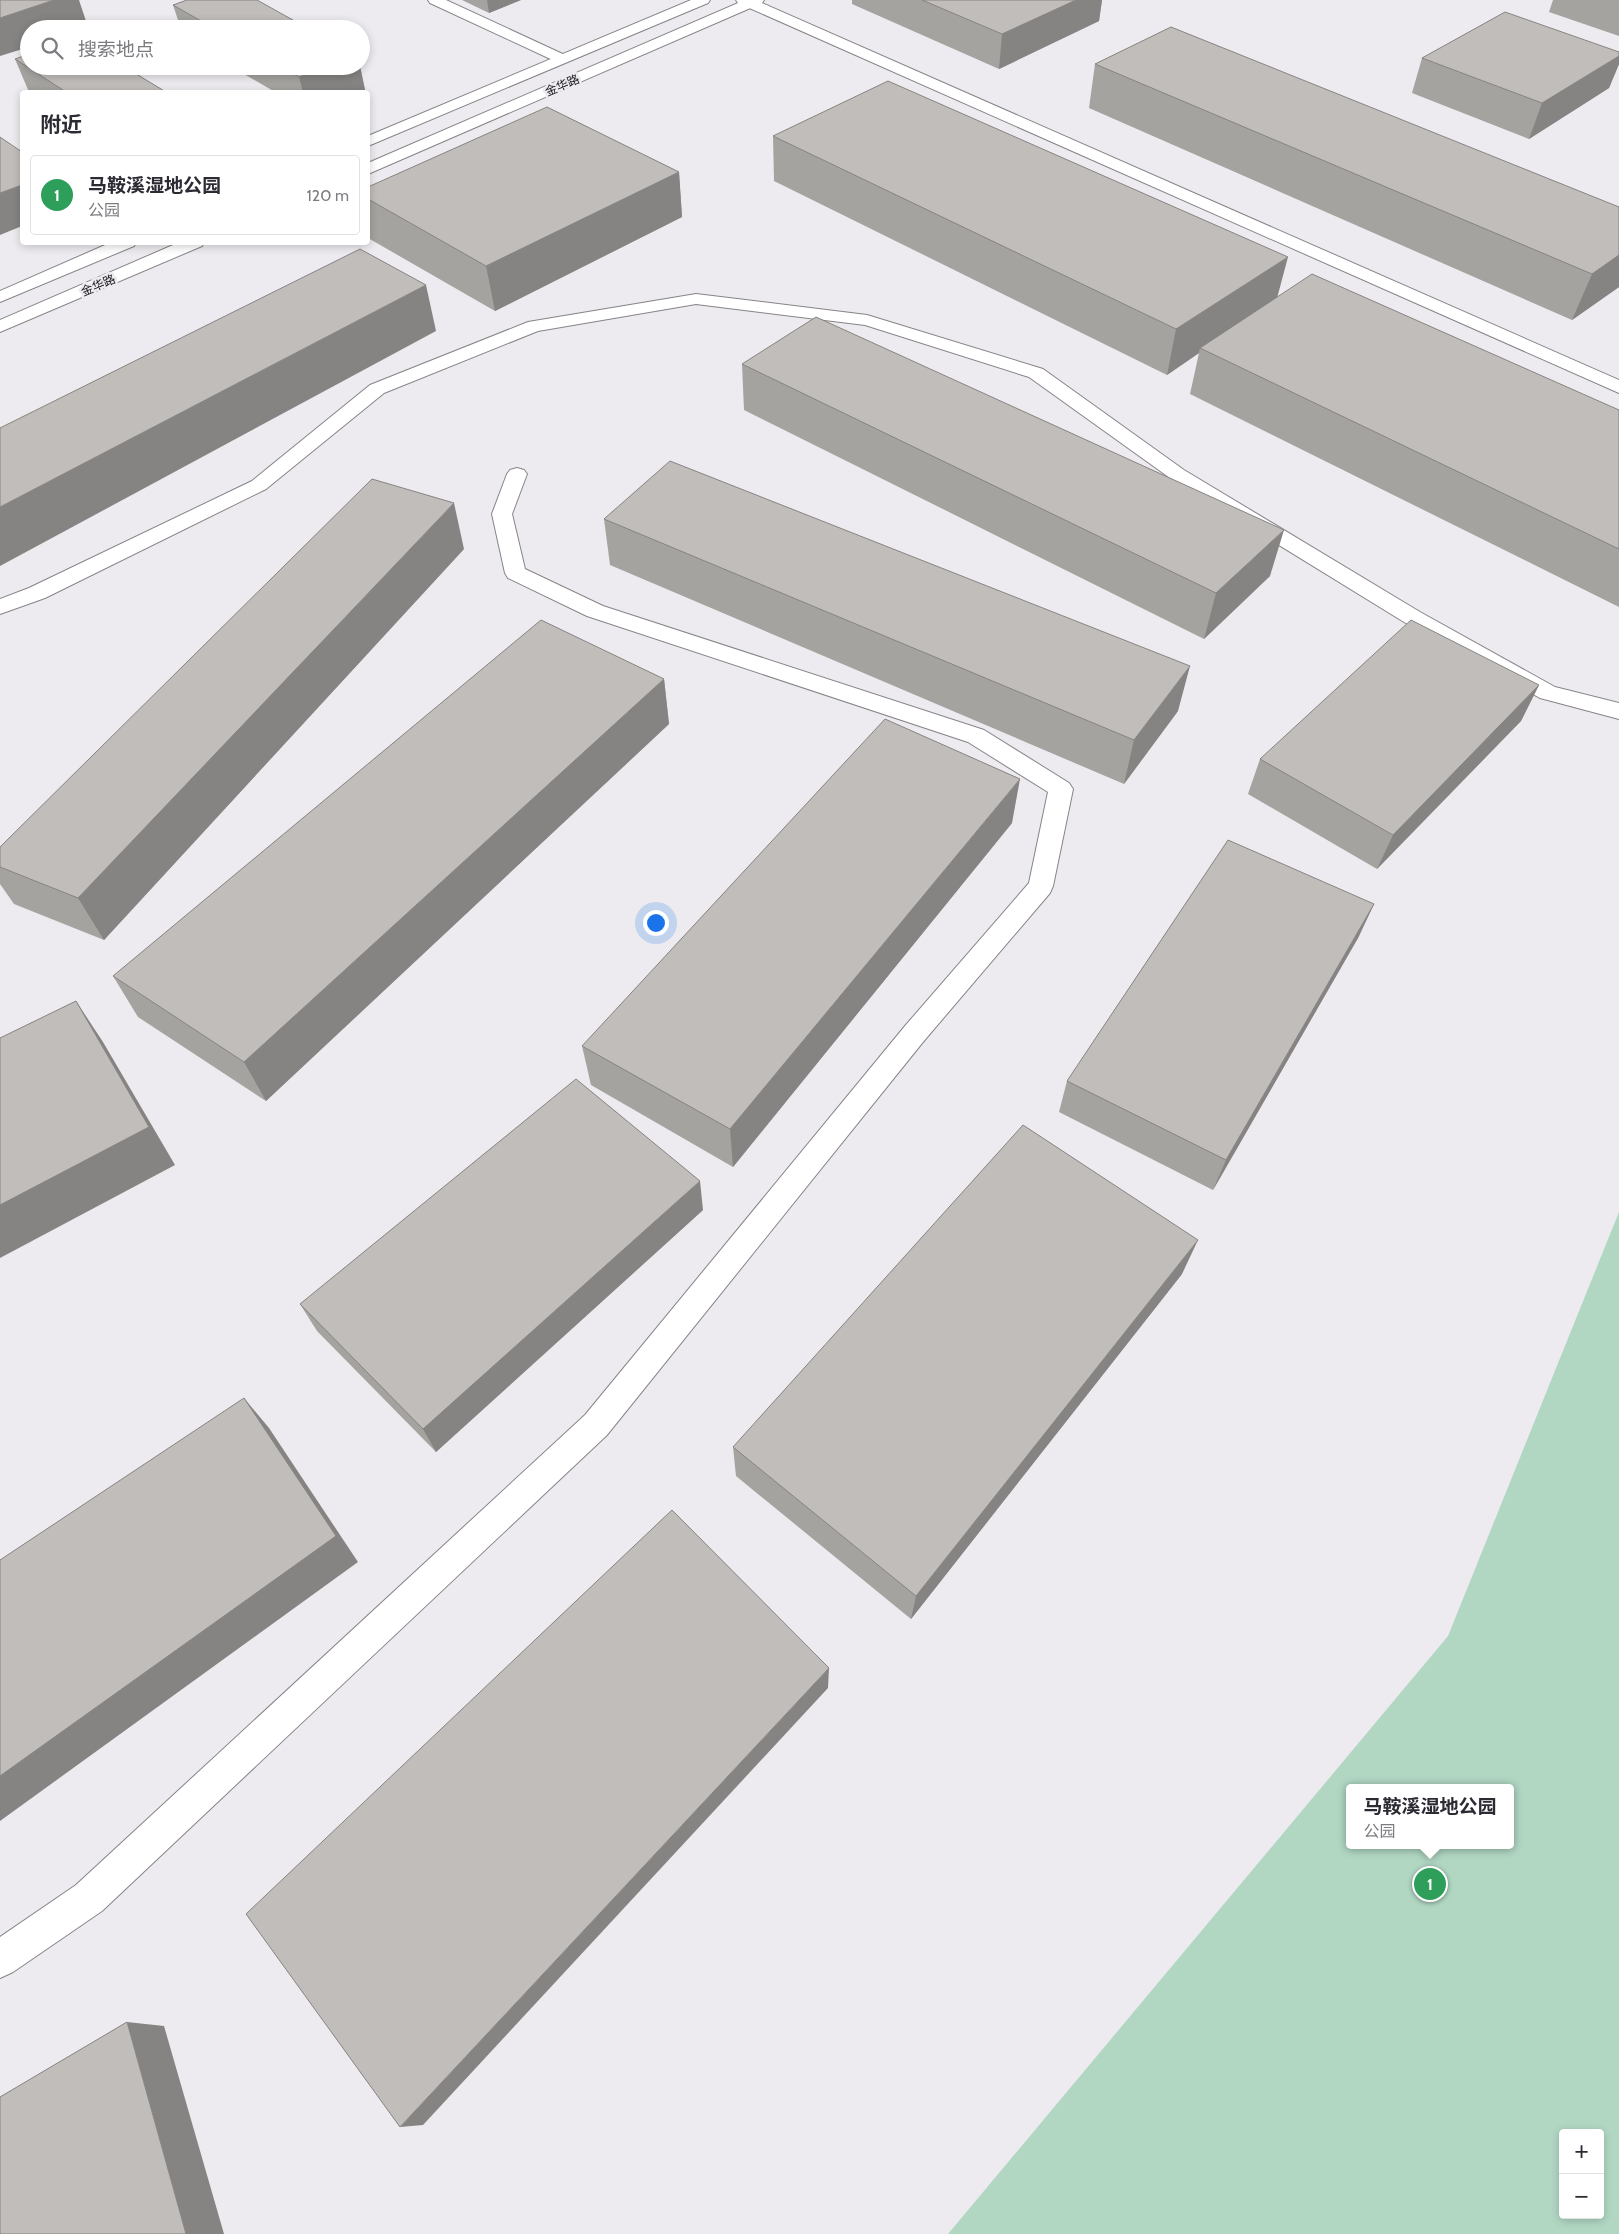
<!DOCTYPE html>
<html lang="zh">
<meta charset="utf-8">
<style>
body{margin:0;font-family:Cabin,"Noto Sans SC",sans-serif;background:#f2f2f3;color:#2b2b33}
.controls{position:absolute;right:15px;bottom:15px;display:grid;overflow:hidden;border-radius:5px;box-shadow:0 2px 8px #0003}
.controls button{width:45px;height:45px;display:grid;place-items:center;padding:0;border:0;border-bottom:1px solid #e1e1e2;background:#fff;color:#2b2b33;font:25px sans-serif}
.you{position:absolute;left:655px;top:922px;width:18px;height:18px;margin:-12px;border:4px solid #fff;border-radius:50%;background:#1a73e8;box-shadow:0 0 0 8px #1a73e833}
.badge{display:grid;place-items:center;width:32px;height:32px;border-radius:50%;background:#852f9d;color:#fff;font-size:16px;font-weight:700}
.pin{position:absolute;translate:-50% -50%;border:2px solid #fff;box-shadow:0 1px 5px #0006}
.popup{position:absolute;left:1346px;top:1784px;width:168px;height:65px;box-sizing:border-box;display:grid;place-content:center;border-radius:5px;background:#fff;filter:drop-shadow(0 1px 4px #0005);font-size:16px;white-space:nowrap;color:#7c7c81}
.popup b{font-size:19px;color:#2b2b33}
.popup::after{content:'';position:absolute;left:50%;top:100%;margin-left:-10px;border:10px solid transparent;border-top-color:#fff}
.list{margin:0;padding:0;list-style:none}
h2{display:flex;justify-content:space-between;align-items:center;height:65px;margin:0;padding:0 20px;font-size:21px}
h2 small{font-size:16px;font-weight:400;color:#7c7c81}
.list li{display:grid;grid-template-columns:32px 1fr auto;gap:15px;align-items:center;box-sizing:border-box;height:80px;margin:0 10px 10px;padding:0 10px;border:1px solid #e1e1e2;border-radius:5px}
.list b{display:block;font-size:19px;white-space:nowrap}
.list p{margin:0;font-size:16px;white-space:nowrap;color:#7c7c81}
.list em{font-size:16px;font-style:normal;color:#7c7c81}
.icon{flex:none;width:28px;height:28px;fill:none;stroke:currentColor;stroke-width:2;stroke-linecap:round;stroke-linejoin:round}
.map{position:relative;flex:none;width:1619px;height:2234px;overflow:hidden}
.search{position:absolute;background:#fff;box-shadow:0 2px 8px #0003;left:20px;top:20px;width:350px;height:55px;display:flex;align-items:center;gap:12px;box-sizing:border-box;padding:0 18px;border-radius:28px;color:#7c7c81;font-size:19px}
.panel{position:absolute;background:#fff;box-shadow:0 2px 8px #0003;left:20px;top:90px;width:350px;height:155px;border-radius:5px}
.map>svg:first-child{display:block}
</style>
<div class="map">
<svg width="1619" height="2234" viewBox="0 0 1619 2234">
<rect width="100%" height="100%" fill="#edebef"/>
<path fill="#b1d7c3" fill-rule="evenodd" d="M 1619,1212 L 1619,2234 L 948,2234 L 1448,1636 ZM 1350,1788 L 1510,1788 L 1510,1845 L 1350,1845 ZM 1563,2133 L 1600,2133 L 1600,2215 L 1563,2215 Z"/>
<g fill="none" stroke-linecap="round" stroke-linejoin="round">
<defs>
<g id="minor">
<path d="M 428,0 L 446,0 L 567,56 L 569,59 L 567,62 L 557,62 L 430,3 Z"/>
<path d="M 736,0 L 755,0 L 1619,380 L 1619,393 L 738,3 Z"/>
<path d="M 696,294 L 867,315 L 1043,369 L 1184,470 L 1420,612 L 1555,687 L 1619,703 L 1619,719 L 1540,698 L 1404,622 L 1170,478 L 1029,377 L 865,325 L 696,304 L 538,331 L 384,393 L 266,489 L 45,598 L 0,614 L 0,599 L 29,588 L 252,481 L 370,385 L 528,322 Z"/>
<path d="M 517,468 L 524,470 L 527,474 L 512,514 L 525,569 L 603,606 L 984,730 L 1069,783 L 1073,789 L 1053,886 L 1050,893 L 923,1042 L 607,1435 L 102,1911 L 13,1972 L 0,1978 L 0,1937 L 76,1885 L 585,1415 L 905,1026 L 1029,883 L 1048,792 L 968,742 L 587,616 L 508,578 L 505,573 L 492,514 L 507,474 L 510,470 Z"/>
</g>
<g id="major">
<path d="M 691,0 L 710,0 L 708,3 L 368,146 L 368,136 Z"/>
<path d="M 745,0 L 764,0 L 762,3 L 368,174 L 368,163 Z"/>
<path d="M 112,242 L 136,242 L 134,246 L 0,302 L 0,291 Z"/>
<path d="M 180,242 L 204,242 L 202,246 L 0,332 L 0,320 Z"/>
</g>
</defs>
<use href="#minor" stroke="#868488" stroke-width="2"/>
<use href="#major" stroke="#868488" stroke-width="2"/>
<use href="#minor" fill="#fff" fill-rule="evenodd"/>
<use href="#major" fill="#fff" fill-rule="evenodd"/>
</g>
<g fill="#a5a3a0">
<path d="M 462,0 L 521,0 L 489,13 Z"/>
<path d="M 852,0 L 1102,0 L 1099,21 L 999,69 L 852,4 Z"/>
<path d="M 1553,0 L 1619,0 L 1619,36 L 1549,12 Z"/>
<path d="M 173,5 L 309,29 L 181,29 Z"/>
<path d="M 1619,52 L 1619,64 L 1609,88 L 1529,139 L 1412,93 L 1422,58 Z"/>
<path d="M 15,59 L 166,92 L 29,92 Z"/>
<path d="M 1095,64 L 1619,207 L 1619,287 L 1572,320 L 1089,108 Z"/>
<path d="M 230,66 L 360,66 L 365,90 L 358,92 L 275,92 Z"/>
<path d="M 773,136 L 1277,297 L 1619,410 L 1619,607 L 1190,394 L 1199,353 L 1167,375 L 774,181 Z"/>
<path d="M 679,172 L 682,217 L 495,311 L 368,238 L 368,187 Z"/>
<path d="M 742,364 L 1270,576 L 1204,639 L 744,410 Z"/>
<path d="M 604,519 L 1178,711 L 1124,784 L 610,565 Z"/>
<path d="M 464,549 L 104,940 L 14,904 L 0,884 L 0,847 Z"/>
<path d="M 664,679 L 669,724 L 266,1101 L 138,1017 L 113,976 Z"/>
<path d="M 1539,685 L 1521,721 L 1377,869 L 1248,794 L 1260,759 Z"/>
<path d="M 1012,823 L 733,1167 L 591,1085 L 582,1046 Z"/>
<path d="M 1374,904 L 1358,938 L 1213,1190 L 1059,1112 L 1067,1081 Z"/>
<path d="M 703,1210 L 436,1452 L 317,1331 L 300,1304 Z"/>
<path d="M 1182,1274 L 911,1619 L 736,1476 L 733,1447 Z"/>
</g>
<g fill="#868482">
<path d="M 54,0 L 79,0 L 88,27 L 82,29 L 29,29 L 29,47 L 0,56 L 0,18 Z"/>
<path d="M 487,0 L 521,0 L 489,13 Z"/>
<path d="M 1076,0 L 1102,0 L 1099,21 L 999,69 L 1002,34 Z"/>
<path d="M 1619,56 L 1619,64 L 1609,88 L 1529,139 L 1542,103 Z"/>
<path d="M 328,66 L 360,66 L 365,90 L 358,92 L 303,92 L 299,77 Z"/>
<path d="M 679,172 L 682,217 L 495,311 L 486,266 Z"/>
<path d="M 22,185 L 22,226 L 0,235 L 0,193 Z"/>
<path d="M 1619,255 L 1619,287 L 1572,320 L 1592,274 Z"/>
<path d="M 1288,257 L 1276,302 L 1200,348 L 1199,353 L 1167,375 L 1176,329 Z"/>
<path d="M 426,285 L 436,331 L 0,566 L 0,507 Z"/>
<path d="M 454,503 L 464,549 L 104,940 L 78,898 Z"/>
<path d="M 1284,530 L 1270,576 L 1204,639 L 1216,593 Z"/>
<path d="M 1190,666 L 1178,711 L 1124,784 L 1134,740 Z"/>
<path d="M 664,679 L 669,724 L 266,1101 L 244,1062 Z"/>
<path d="M 1539,685 L 1521,721 L 1377,869 L 1393,835 Z"/>
<path d="M 1020,779 L 1012,823 L 733,1167 L 730,1129 Z"/>
<path d="M 1374,904 L 1358,938 L 1213,1190 L 1226,1160 Z"/>
<path d="M 76,1001 L 103,1042 L 175,1165 L 0,1258 L 0,1205 Z"/>
<path d="M 700,1181 L 703,1210 L 436,1452 L 423,1429 Z"/>
<path d="M 1198,1240 L 1182,1274 L 911,1619 L 916,1596 Z"/>
<path d="M 244,1398 L 269,1428 L 358,1562 L 0,1821 L 0,1776 Z"/>
<path d="M 829,1668 L 828,1688 L 423,2125 L 400,2127 Z"/>
<path d="M 127,2022 L 164,2026 L 224,2234 L 186,2234 Z"/>
</g>
<g fill="#c0bdba" stroke="#868482">
<path d="M 0,0 L 54,0 L 0,18 Z"/>
<path d="M 187,0 L 257,0 L 309,29 L 215,29 L 173,5 Z"/>
<path d="M 922,0 L 1076,0 L 1002,34 Z"/>
<path d="M 1505,12 L 1619,52 L 1619,56 L 1542,103 L 1422,58 Z"/>
<path d="M 1171,27 L 1619,207 L 1619,255 L 1592,274 L 1095,64 Z"/>
<path d="M 29,54 L 29,66 L 123,66 L 166,92 L 66,92 L 15,59 Z"/>
<path d="M 280,66 L 328,66 L 299,77 Z"/>
<path d="M 888,81 L 1288,257 L 1176,329 L 773,136 Z"/>
<path d="M 547,107 L 679,172 L 486,266 L 368,199 L 368,187 Z"/>
<path d="M 0,137 L 22,152 L 22,185 L 0,193 Z"/>
<path d="M 360,249 L 426,285 L 0,507 L 0,428 Z"/>
<path d="M 1312,274 L 1619,410 L 1619,549 L 1200,348 Z"/>
<path d="M 816,317 L 1284,530 L 1216,593 L 742,364 Z"/>
<path d="M 670,461 L 1190,666 L 1134,740 L 604,519 Z"/>
<path d="M 372,479 L 454,503 L 78,898 L 0,867 L 0,847 Z"/>
<path d="M 541,620 L 664,679 L 244,1062 L 113,976 Z"/>
<path d="M 1411,620 L 1539,685 L 1393,835 L 1260,759 Z"/>
<path d="M 885,719 L 1020,779 L 730,1129 L 582,1046 Z"/>
<path d="M 1228,840 L 1374,904 L 1226,1160 L 1067,1081 Z"/>
<path d="M 76,1001 L 149,1127 L 0,1205 L 0,1038 Z"/>
<path d="M 576,1079 L 700,1181 L 423,1429 L 300,1304 Z"/>
<path d="M 1023,1125 L 1198,1240 L 916,1596 L 733,1447 Z"/>
<path d="M 244,1398 L 336,1536 L 0,1776 L 0,1560 Z"/>
<path d="M 672,1510 L 829,1668 L 400,2127 L 246,1914 Z"/>
<path d="M 127,2022 L 186,2234 L 0,2234 L 0,2097 Z"/>
</g>
<g text-anchor="middle" dominant-baseline="central" stroke-width="5" stroke-linejoin="round" paint-order="stroke">
<g font-size="12" fill="#171618" stroke="#edebef">
<text transform="translate(562 85) rotate(-23)">金华路</text>
<text transform="translate(98 285) rotate(-23)">金华路</text>
</g>
</g>
</svg>
<div class="controls">
<button>+</button>
<button>−</button>
</div>
<div class="you"></div>
<div class="pin badge" style="left:1430px;top:1884px;background:#2e9e5b">1</div>
<div class="popup"><b>马鞍溪湿地公园</b>公园</div>
<div class="search"><svg class="icon" aria-label="search" viewBox="0 0 24 24"><circle cx="10" cy="10" r="6"/><path d="M15 15l6 6"/></svg>搜索地点</div>
<section class="panel">
<h2>附近<small></small></h2>
<ul class="list">
<li><span class="badge" style="background:#2e9e5b">1</span><div><b>马鞍溪湿地公园</b><p>公园</p></div><em>120 m</em></li>
</ul>
</section>
</div>
